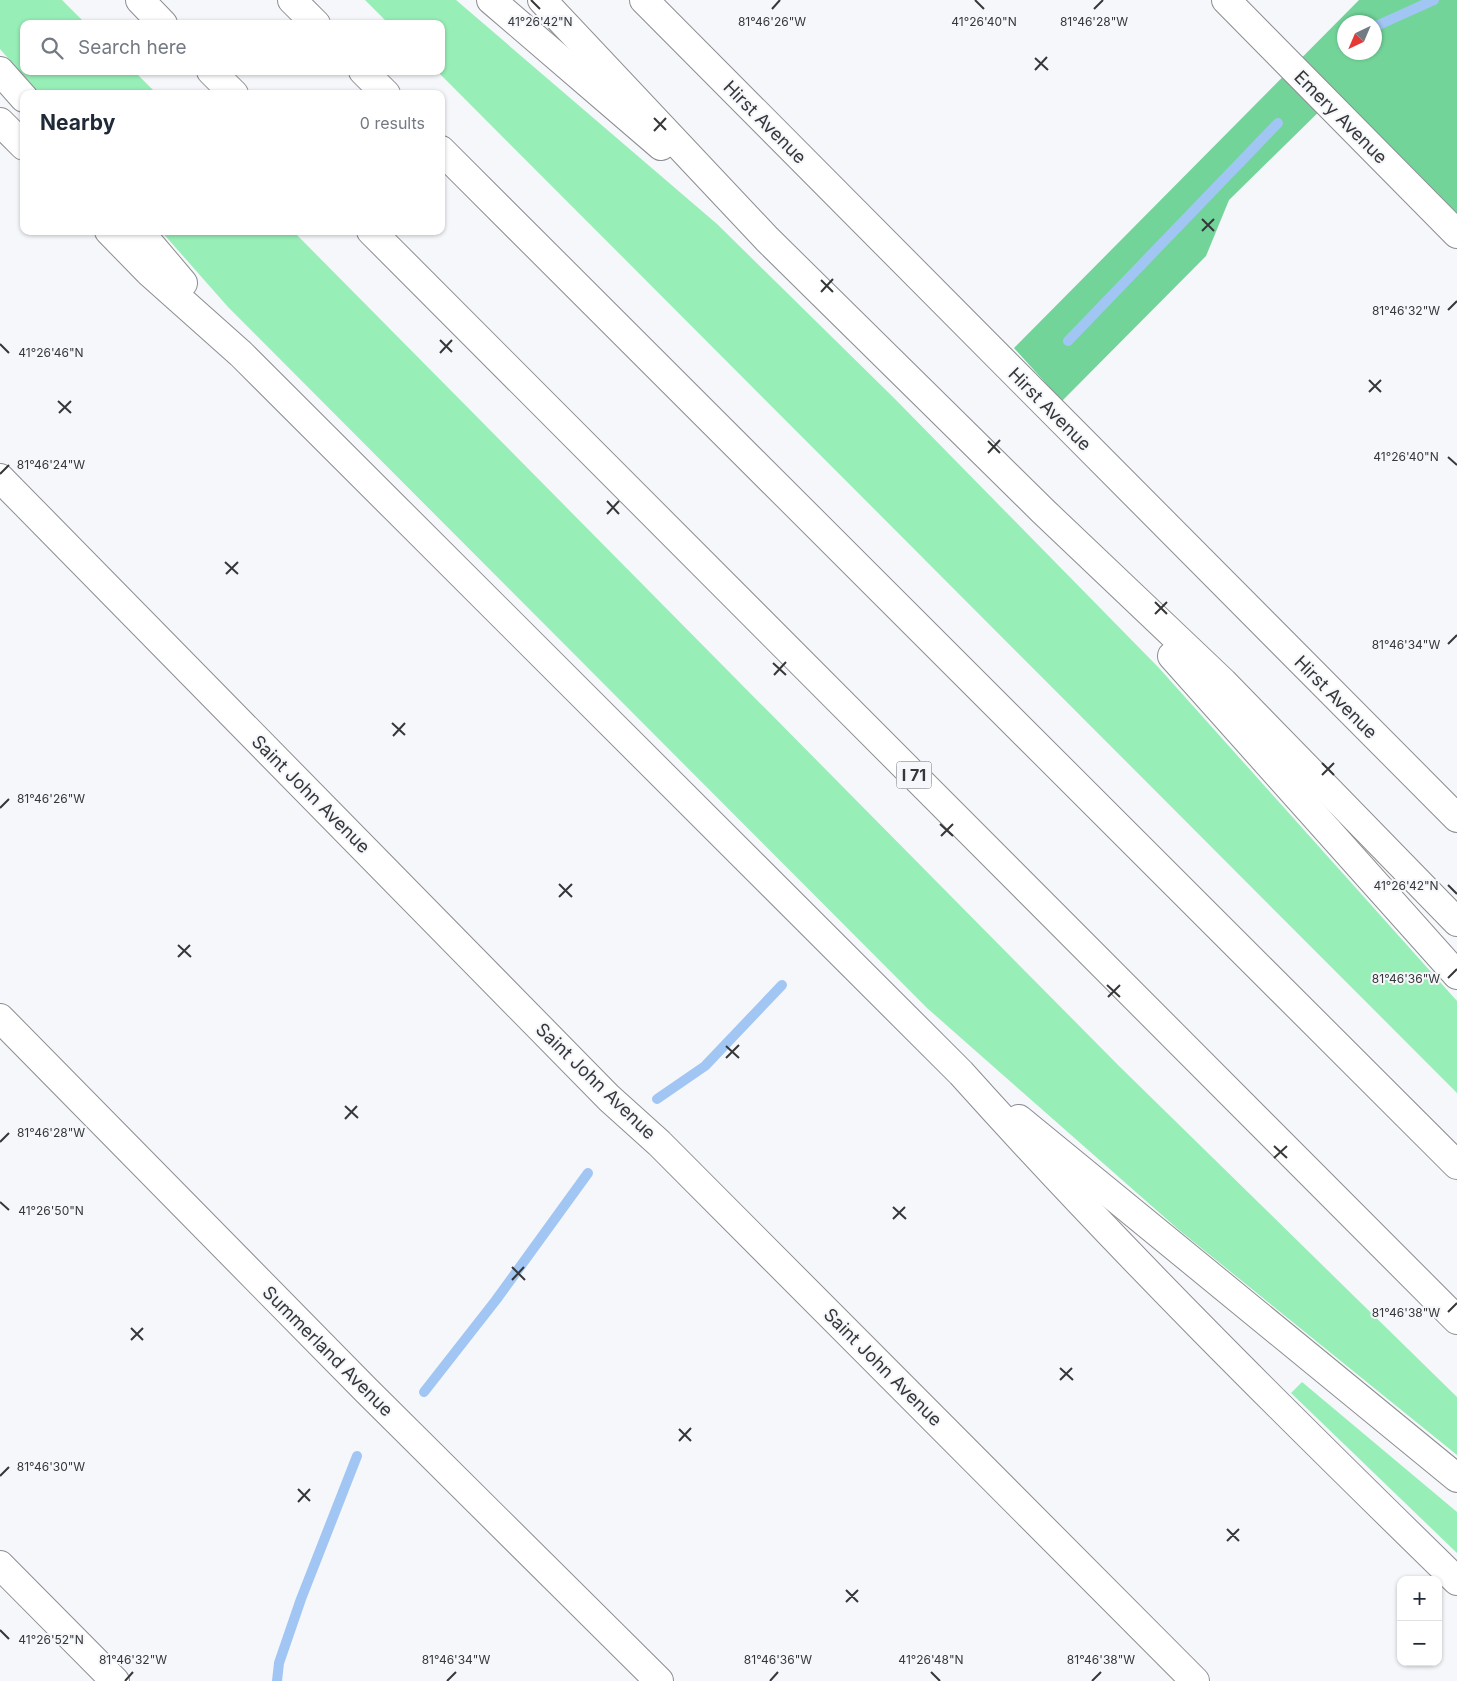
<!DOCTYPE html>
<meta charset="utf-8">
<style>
body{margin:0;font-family:Inter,sans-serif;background:#f6f6f7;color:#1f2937}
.controls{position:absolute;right:15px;bottom:15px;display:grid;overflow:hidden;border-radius:10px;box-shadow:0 1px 4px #0004}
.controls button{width:45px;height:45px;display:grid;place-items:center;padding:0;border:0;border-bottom:1px solid #e0e1e3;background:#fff;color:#1f2937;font:25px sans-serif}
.compass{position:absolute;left:1337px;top:15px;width:45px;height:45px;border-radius:50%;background:#fff;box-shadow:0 1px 4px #0004;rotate:224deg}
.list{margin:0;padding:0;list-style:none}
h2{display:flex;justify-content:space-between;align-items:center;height:65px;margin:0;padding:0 20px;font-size:21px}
h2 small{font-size:16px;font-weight:400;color:#747a83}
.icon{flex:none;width:28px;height:28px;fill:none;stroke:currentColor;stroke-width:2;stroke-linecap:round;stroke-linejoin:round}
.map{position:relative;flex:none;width:1457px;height:1681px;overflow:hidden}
.search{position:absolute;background:#fff;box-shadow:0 1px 4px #0004;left:20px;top:20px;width:425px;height:55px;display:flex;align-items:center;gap:12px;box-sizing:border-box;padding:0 18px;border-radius:10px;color:#747a83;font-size:19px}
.panel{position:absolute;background:#fff;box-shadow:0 1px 4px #0004;left:20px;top:90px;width:425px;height:145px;border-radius:10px}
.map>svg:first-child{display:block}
</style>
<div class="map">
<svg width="1457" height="1681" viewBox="0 0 1457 1681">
<rect width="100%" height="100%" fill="#f5f7fb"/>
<g fill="#97eeb7">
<path d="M 0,0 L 62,0 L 86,24 L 24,24 L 24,71 L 134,71 L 157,94 L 39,94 L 0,49 Z"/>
<path d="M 365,0 L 456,0 L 717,224 L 894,398 L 1159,668 L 1457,1001 L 1457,1093 L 437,71 L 441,71 L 441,24 L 389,24 Z"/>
<path d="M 161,231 L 293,231 L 1119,1066 L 1457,1397 L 1457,1455 L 1179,1230 L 927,1008 L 228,307 Z"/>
<path d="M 1302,1382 L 1457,1512 L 1457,1553 L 1291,1393 Z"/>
</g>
<path fill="#72d499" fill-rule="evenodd" d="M 1359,0 L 1457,0 L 1457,215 L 1338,93 L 1229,200 L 1206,256 L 1062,401 L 1014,348 ZM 1344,22 L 1374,22 L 1374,52 L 1344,52 Z"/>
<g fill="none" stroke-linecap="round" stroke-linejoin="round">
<g stroke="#a2c6f4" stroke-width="10">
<path d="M 1374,27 L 1434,0"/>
<path d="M 1343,42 L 1344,41"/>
<path d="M 1068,341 L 1278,123"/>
<path d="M 657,1099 L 705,1066 L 782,985"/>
<path d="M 424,1392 L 496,1300 L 588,1173"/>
<path d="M 277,1681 L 279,1663 L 301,1599 L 357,1456"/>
</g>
<defs>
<g id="street">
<path d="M 644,0 L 1457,818"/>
<path d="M 1226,0 L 1457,234"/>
<path d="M 0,478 L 609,1098 L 659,1143 L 1195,1681"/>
<path d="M 0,1018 L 366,1390 L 659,1681"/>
<path d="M 0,1565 L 115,1681"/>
</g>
<g id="highway">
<path d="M 140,0 L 163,24"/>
<path d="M 292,0 L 316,24"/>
<path d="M 491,0 L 661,146"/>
<path d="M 542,0 L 767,239 L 1043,511 L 1223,682 L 1457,922"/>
<path d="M 0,71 L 24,98"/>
<path d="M 211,71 L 234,94"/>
<path d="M 363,71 L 386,94"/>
<path d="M 0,122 L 24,146"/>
<path d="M 441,150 L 1457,1165"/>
<path d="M 109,231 L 149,272 L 241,354 L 961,1073 C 1119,1249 1288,1416 1457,1581"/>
<path d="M 139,231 L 183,283"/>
<path d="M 371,231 L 1457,1320"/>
<path d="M 1172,656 L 1457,975"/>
<path d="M 1019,1119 L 1457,1478"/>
</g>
</defs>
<use href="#street" stroke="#8c8e91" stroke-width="30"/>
<use href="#highway" stroke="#8c8e91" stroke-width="30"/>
<use href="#street" stroke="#fff" stroke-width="28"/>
<use href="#highway" stroke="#fff" stroke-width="28"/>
</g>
<path fill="none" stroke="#363738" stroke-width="2" d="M 531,0 L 540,9M 975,0 L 984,9M 772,9 L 780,0M 1094,9 L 1103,0M 1035,58 L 1048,70M 1035,70 L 1047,57M 654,118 L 666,130M 654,131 L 666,118M 1202,219 L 1214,231M 1202,231 L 1214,219M 821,280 L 833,292M 821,292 L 833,279M 1448,310 L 1457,301M 440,340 L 452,352M 0,344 L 9,353M 440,353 L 452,340M 1369,380 L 1381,392M 1369,392 L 1381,380M 58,401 L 71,413M 59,413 L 71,401M 988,441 L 1000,453M 988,453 L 1000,440M 1448,457 L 1457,465M 0,474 L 9,465M 607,501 L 619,514M 607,514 L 619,501M 225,562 L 238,574M 226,574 L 238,562M 1155,602 L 1167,614M 1155,614 L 1167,602M 1448,644 L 1457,635M 773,663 L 786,675M 774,675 L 786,662M 392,723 L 405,735M 393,736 L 405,723M 1322,763 L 1334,775M 1322,775 L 1334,763M 0,808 L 9,799M 940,824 L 953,836M 941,836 L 953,824M 559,884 L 572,897M 1448,885 L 1457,894M 559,897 L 572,884M 178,945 L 191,957M 178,957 L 190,945M 1448,978 L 1457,969M 1107,985 L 1120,997M 1108,997 L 1120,985M 726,1046 L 739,1058M 726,1058 L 739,1045M 345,1106 L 358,1118M 345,1119 L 357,1106M 0,1142 L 9,1133M 1274,1146 L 1287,1158M 1274,1158 L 1287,1146M 0,1202 L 9,1210M 893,1207 L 906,1219M 893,1219 L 905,1207M 512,1267 L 525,1280M 512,1280 L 524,1267M 1448,1312 L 1457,1303M 131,1328 L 143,1340M 131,1340 L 143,1328M 1060,1368 L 1073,1380M 1060,1380 L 1072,1368M 679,1429 L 691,1441M 679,1441 L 691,1428M 0,1476 L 9,1467M 298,1489 L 310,1501M 298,1502 L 310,1489M 1227,1529 L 1239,1541M 1227,1541 L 1239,1529M 846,1590 L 858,1602M 846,1602 L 858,1590M 0,1630 L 9,1639M 931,1672 L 940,1681M 125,1681 L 133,1672M 447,1681 L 456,1672M 770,1681 L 778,1672M 1092,1681 L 1101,1672"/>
<g text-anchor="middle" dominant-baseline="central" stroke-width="4" stroke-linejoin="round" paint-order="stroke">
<rect fill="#f5f7fb" stroke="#6f7172" stroke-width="1" x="896.5" y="761.5" width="35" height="27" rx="4"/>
<g font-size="16" font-weight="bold" fill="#363738">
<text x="914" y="775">I 71</text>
</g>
<g font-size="18" fill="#363738" stroke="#f5f7fb">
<text transform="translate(1341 117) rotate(45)">Emery Avenue</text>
<text transform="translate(765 122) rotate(45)">Hirst Avenue</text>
<text transform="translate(1050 409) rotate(45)">Hirst Avenue</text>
<text transform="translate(1336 697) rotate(45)">Hirst Avenue</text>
<text transform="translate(311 794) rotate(45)">Saint John Avenue</text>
<text transform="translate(596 1081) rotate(44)">Saint John Avenue</text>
<text transform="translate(328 1351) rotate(45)">Summerland Avenue</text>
<text transform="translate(883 1367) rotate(45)">Saint John Avenue</text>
</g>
</g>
<g font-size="12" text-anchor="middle" fill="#363738" stroke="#f5f7fb" stroke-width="4" stroke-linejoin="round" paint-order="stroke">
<text x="540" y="26">41°26'42"N</text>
<text x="984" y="26">41°26'40"N</text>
<text x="772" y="26">81°46'26"W</text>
<text x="1094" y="26">81°46'28"W</text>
<text x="1406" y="315">81°46'32"W</text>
<text x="51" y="357">41°26'46"N</text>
<text x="1406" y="461">41°26'40"N</text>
<text x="51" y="469">81°46'24"W</text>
<text x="1406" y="649">81°46'34"W</text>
<text x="51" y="803">81°46'26"W</text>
<text x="1406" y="890">41°26'42"N</text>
<text x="1406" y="983">81°46'36"W</text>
<text x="51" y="1137">81°46'28"W</text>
<text x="51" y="1215">41°26'50"N</text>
<text x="1406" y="1317">81°46'38"W</text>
<text x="51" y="1471">81°46'30"W</text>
<text x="51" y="1644">41°26'52"N</text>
<text x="133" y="1664">81°46'32"W</text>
<text x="456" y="1664">81°46'34"W</text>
<text x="778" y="1664">81°46'36"W</text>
<text x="1101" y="1664">81°46'38"W</text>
<text x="931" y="1664">41°26'48"N</text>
</g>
</svg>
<div class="controls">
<button>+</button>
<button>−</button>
</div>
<svg class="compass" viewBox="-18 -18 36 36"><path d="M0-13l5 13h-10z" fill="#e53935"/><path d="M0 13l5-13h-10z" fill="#747a83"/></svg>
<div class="search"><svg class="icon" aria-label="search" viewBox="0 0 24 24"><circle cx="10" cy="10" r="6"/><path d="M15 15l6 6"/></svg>Search here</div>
<section class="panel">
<h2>Nearby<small>0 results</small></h2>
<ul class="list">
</ul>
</section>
</div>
